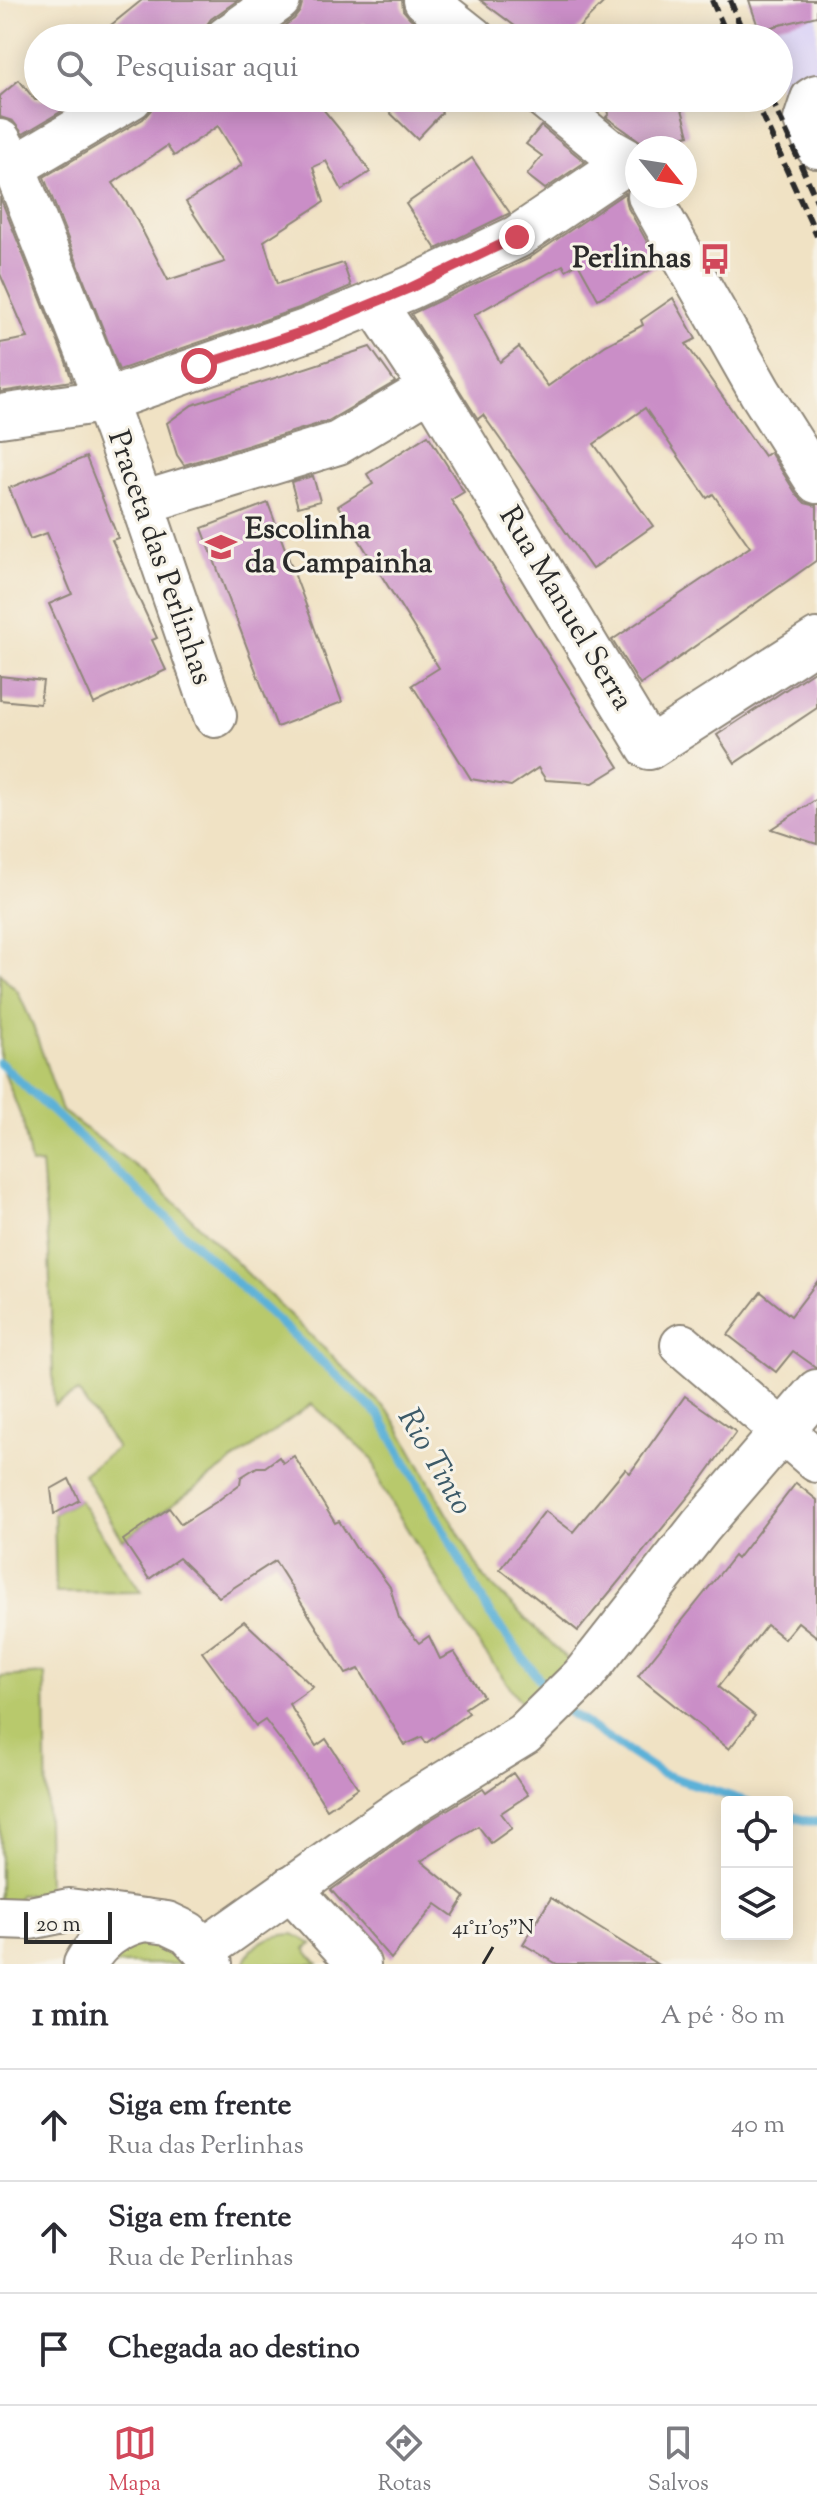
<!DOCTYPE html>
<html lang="pt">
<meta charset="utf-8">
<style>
body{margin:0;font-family:"Sorts Mill Goudy",serif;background:#f2f2f3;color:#2b2b33}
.controls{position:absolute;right:24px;bottom:24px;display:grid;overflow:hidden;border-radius:8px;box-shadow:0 4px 20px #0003}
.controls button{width:72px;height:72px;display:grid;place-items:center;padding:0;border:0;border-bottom:2px solid #e1e1e2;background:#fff;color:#2b2b33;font:40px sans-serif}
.compass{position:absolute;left:625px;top:136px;width:72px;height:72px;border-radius:50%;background:#fff;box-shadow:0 4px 20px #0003;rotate:120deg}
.scale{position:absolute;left:24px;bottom:20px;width:88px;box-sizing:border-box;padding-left:8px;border:4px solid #2b2b2b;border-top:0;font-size:22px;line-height:28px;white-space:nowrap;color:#2b2b2b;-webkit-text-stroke:6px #f7f3e8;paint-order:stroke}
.stop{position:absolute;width:24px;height:24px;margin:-18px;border:6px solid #d1495b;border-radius:50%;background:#fff}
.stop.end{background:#d1495b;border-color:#fff;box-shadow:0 2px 8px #0008}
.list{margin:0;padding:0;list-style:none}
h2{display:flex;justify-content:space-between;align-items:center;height:104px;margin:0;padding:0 32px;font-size:34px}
h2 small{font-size:26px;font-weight:400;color:#7c7c81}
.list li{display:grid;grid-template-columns:52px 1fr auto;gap:24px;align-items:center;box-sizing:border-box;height:112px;padding:0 32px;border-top:2px solid #e1e1e2}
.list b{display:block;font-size:30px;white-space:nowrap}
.list p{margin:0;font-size:26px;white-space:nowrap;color:#7c7c81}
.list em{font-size:26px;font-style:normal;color:#7c7c81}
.icon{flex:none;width:44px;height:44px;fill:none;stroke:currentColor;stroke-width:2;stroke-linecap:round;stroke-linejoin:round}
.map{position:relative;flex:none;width:817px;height:1964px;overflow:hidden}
.search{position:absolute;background:#fff;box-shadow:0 4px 20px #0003;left:24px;right:24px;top:24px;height:88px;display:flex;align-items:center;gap:20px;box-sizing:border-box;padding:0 28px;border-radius:44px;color:#7c7c81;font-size:30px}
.sheet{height:440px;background:#fff}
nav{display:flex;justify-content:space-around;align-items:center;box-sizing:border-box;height:112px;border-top:2px solid #e1e1e2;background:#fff;font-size:22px;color:#7c7c81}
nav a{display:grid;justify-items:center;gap:4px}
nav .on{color:#d1495b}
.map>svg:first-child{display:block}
</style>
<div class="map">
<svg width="817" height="1964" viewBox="0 0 817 1964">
<rect width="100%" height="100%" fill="#f7f3e8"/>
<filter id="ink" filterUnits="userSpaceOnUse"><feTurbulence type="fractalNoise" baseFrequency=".0125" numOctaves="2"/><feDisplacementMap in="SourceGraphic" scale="16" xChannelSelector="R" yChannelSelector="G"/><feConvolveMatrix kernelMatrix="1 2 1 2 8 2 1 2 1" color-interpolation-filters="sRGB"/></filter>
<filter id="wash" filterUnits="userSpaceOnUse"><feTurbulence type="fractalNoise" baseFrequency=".006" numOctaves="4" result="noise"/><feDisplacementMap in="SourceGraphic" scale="32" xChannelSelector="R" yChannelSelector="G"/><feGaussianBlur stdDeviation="1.8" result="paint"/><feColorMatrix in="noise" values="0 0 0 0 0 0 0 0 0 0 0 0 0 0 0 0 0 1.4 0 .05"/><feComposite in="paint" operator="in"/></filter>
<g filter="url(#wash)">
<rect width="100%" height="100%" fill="#f0e2c4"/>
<path fill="#ddd5f6" d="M 748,0 L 817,0 L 817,76 L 782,97 L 779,88 L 779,38 L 761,38 Z"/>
<g fill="#b8c96c" stroke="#727a4c" stroke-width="2">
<path d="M 0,973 L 18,992 L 32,1023 L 62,1111 L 146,1174 L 391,1414 L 484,1578 L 571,1663 L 525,1708 L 473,1636 L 382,1488 L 373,1459 L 312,1404 L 123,1540 L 83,1474 L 117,1448 L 78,1392 L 54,1405 L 49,1252 L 41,1164 L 31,1165 L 23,1122 L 0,1062 Z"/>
<path d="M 79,1500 L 141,1592 L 56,1593 L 54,1514 Z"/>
<path d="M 45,1674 L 48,1893 L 19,1895 L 18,1906 L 0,1907 L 0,1677 Z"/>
<path d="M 294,1934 L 312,1944 L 305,1949 L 318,1964 L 244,1964 C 252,1941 271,1935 294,1934 Z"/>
<path d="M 138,1938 L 171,1942 L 192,1964 L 103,1964 Z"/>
</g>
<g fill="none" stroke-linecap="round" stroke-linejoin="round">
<g stroke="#5bb1d8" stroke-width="9">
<path d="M 0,1063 L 380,1416 L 490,1614 L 551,1695"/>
<path d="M 564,1709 L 662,1774 L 748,1802"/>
<path d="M 787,1815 L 807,1821 L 817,1821"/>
</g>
</g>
<g id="blocks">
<g fill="#ca8ec7" fill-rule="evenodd">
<path d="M 142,0 L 238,0 L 211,19 L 205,27 L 202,38 L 95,38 Z"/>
<path d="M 303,0 L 402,0 L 403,10 L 410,18 L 434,38 L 376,38 L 364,23 L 345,38 L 267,38 L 294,19 L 300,11 Z"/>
<path d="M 480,0 L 606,0 L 569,38 L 531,38 Z"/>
<path d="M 749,0 L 817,0 L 817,16 L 759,30 Z"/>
<path d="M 19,80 L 35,100 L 84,98 L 23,134 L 13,121 L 0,117 L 0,96 Z"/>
<path d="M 155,98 L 314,98 L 350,142 L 370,172 L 342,190 L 326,161 L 313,167 L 324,202 L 264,241 L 277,284 L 343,263 L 351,286 L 299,308 L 119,370 L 44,177 L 143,119 L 151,110 ZM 218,126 L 242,165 L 186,202 L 225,262 L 168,280 L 132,211 L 113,183 L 167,146 L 174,156 Z"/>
<path d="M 375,98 L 432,98 L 442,113 L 417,139 Z"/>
<path d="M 605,98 L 679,98 L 689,135 L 647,146 L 606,117 L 609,114 Z"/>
<path d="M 541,126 L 585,162 L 545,189 L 527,175 L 542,156 L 526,144 Z"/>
<path d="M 472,158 L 510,213 L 436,249 L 406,204 Z"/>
<path d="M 625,193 L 628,208 L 660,265 L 598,299 L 578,263 L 566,270 L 563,265 L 474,315 L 500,362 L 519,347 L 548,386 L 606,345 L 643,325 L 641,320 L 673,298 L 696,339 L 686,344 L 764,456 L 770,452 L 797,495 L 805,503 L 817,506 L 817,560 L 640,685 L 612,640 L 750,547 L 713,494 L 707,498 L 645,408 L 594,444 L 653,526 L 592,569 L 483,415 L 478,419 L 474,413 L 411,314 L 528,259 Z"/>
<path d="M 0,197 L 66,362 L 72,381 L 0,392 L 0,343 L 28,338 L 0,274 Z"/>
<path d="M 370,347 L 395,382 L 328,421 L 184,465 L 177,455 L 167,423 L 192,405 Z"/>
<path d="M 428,435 L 464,492 L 451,500 L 619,767 L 593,783 L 546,780 L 538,768 L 511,786 L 471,779 L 412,685 L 439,668 L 338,506 L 373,484 L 367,474 Z"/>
<path d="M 86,457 L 118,538 L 112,540 L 157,638 L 152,640 L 166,670 L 94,704 L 49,604 L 72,594 L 47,533 L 30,539 L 9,488 Z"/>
<path d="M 313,476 L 320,501 L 298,507 L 291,482 Z"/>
<path d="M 268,503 L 342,702 L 277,727 L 202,528 Z"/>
<path d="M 817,669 L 817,708 L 735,763 L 717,735 Z"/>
<path d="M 0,676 L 43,681 L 40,704 L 0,700 Z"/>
<path d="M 817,799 L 817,844 L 771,829 Z"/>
<path d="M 817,1282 L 817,1368 L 793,1351 L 776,1372 L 728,1335 L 761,1292 L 791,1316 Z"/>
<path d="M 685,1396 L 736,1432 L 697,1486 L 578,1631 L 500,1569 L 545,1511 L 573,1532 L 625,1469 L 630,1473 Z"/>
<path d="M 294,1456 L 335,1523 L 339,1521 L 356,1548 L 373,1564 L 390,1587 L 399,1618 L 419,1643 L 429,1636 L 440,1659 L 454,1652 L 483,1696 L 465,1708 L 469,1713 L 426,1743 L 422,1737 L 405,1745 L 359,1669 L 346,1674 L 275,1561 L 219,1597 L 179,1558 L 149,1579 L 123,1540 L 169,1508 L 181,1524 L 216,1502 L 240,1484 L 241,1477 L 257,1467 L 265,1467 L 279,1457 L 283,1463 Z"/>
<path d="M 69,1479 L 79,1500 L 54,1514 L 51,1489 Z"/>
<path d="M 796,1483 L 817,1500 L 817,1637 L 798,1622 L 784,1639 L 767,1625 L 718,1687 L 755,1716 L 729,1749 L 638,1676 L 734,1556 L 737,1559 Z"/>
<path d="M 244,1621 L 313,1687 L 289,1704 L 316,1746 L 326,1739 L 358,1788 L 327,1809 L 295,1759 L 265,1720 L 256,1726 L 202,1652 Z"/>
<path d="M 513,1773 L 528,1795 L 501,1813 L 512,1828 L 491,1843 L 478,1826 L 421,1861 L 465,1897 L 453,1916 L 436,1904 L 391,1959 L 331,1890 L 420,1826 L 483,1788 L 486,1792 Z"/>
<path d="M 551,1898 L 657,1964 L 557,1964 L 523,1944 Z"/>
</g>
</g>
</g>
<g filter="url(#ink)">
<use href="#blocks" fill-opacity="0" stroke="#8e8678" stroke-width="2"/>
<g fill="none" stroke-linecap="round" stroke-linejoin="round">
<defs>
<g id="minor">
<path d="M 425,0 L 473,38"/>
<path d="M 226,38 L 279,0"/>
<path d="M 817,96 L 812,99 L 805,120 L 817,147"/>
<path d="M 545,98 L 606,148 L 629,161"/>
<path d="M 0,141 L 14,167 L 88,354 L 142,503 L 215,716"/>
<path d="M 14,167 L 131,98"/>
<path d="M 649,196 L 760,392 L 817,482"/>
<path d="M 374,302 L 431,388 L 649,748 L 817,640"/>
<path d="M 0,416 L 104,401 L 308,330 L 410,288 L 517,237 L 629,161"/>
<path d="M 142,503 L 338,443 L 431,388"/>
<path d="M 682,1345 L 817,1461"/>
<path d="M 290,1888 L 359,1964"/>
<path d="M 0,1917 L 30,1918 L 69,1910 L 167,1923 L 188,1933 L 204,1950 L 211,1964"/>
<path d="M 204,1950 L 407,1806 L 524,1734 L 582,1677 L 701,1526 L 817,1391"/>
<path d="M 85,1964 C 99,1939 116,1927 144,1920"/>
</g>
</defs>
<use href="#minor" stroke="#8e8678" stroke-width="46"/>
<use href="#minor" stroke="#fff" stroke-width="42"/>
<g stroke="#2b2b2b" stroke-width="6" stroke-dasharray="12 6" stroke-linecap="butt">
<path d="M 712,0 L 728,38"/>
<path d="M 730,0 L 745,38"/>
<path d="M 754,98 L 817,236"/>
<path d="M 771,98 L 817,201"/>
</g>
</g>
</g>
<g fill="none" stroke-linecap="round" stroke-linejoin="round" filter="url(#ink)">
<path stroke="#d1495b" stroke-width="10" d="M 199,366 L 308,330 L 410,288 L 517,237"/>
</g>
<path fill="none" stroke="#2b2b2b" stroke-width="3" d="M 483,1964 L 493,1947"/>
<defs>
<symbol id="bus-bare" viewBox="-9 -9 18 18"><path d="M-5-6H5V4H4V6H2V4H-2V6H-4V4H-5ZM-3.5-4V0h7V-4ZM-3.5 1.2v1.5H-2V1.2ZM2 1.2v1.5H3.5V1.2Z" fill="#d1495b" stroke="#f7f3e8" stroke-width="2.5" paint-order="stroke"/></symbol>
<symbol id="school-bare" viewBox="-9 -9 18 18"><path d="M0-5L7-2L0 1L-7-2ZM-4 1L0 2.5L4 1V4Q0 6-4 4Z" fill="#d1495b" stroke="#f7f3e8" stroke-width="2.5" paint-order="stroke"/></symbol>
</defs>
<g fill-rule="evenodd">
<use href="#bus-bare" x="693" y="237" width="44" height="44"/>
<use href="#school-bare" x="199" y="525" width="44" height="44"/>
</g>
<g text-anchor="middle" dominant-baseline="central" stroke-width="6" stroke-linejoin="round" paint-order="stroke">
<g font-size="30" font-weight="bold" fill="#2b2b2b" stroke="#f7f3e8" text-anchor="end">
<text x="691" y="259">Perlinhas</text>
<text x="245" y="530" text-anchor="start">Escolinha<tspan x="245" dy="34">da Campainha</tspan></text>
</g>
<g font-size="30" fill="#2b2b2b" stroke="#f7f3e8">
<text transform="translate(159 558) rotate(71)">Praceta das Perlinhas</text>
<text transform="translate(565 609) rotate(59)">Rua Manuel Serra</text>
</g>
<g font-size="32" font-style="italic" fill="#3c5a68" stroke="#f7f3e8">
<text transform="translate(434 1462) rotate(60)">Rio Tinto</text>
</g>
</g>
<g font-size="20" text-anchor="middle" fill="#2b2b2b" stroke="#f7f3e8" stroke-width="6" stroke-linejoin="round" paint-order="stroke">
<text x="493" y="1934">41°11'05"N</text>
</g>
</svg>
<div class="controls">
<button><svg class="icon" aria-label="locate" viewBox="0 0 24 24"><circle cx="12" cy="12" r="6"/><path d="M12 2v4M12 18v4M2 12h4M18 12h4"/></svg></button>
<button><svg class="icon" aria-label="layers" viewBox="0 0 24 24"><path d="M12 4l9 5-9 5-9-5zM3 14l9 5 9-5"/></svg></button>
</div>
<svg class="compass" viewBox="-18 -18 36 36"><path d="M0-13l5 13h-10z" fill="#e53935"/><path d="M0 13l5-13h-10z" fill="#7c7c81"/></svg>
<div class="scale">20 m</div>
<div class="stop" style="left:199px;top:366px"></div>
<div class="stop end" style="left:517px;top:237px"></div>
<div class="search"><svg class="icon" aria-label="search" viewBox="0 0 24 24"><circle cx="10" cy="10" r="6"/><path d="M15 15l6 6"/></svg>Pesquisar aqui</div>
</div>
<section class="sheet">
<h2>1 min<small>A pé · 80 m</small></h2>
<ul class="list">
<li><svg class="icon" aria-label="ahead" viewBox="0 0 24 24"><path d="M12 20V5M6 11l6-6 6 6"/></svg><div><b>Siga em frente</b><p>Rua das Perlinhas</p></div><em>40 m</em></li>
<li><svg class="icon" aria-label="ahead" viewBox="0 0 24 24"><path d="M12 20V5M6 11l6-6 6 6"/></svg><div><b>Siga em frente</b><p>Rua de Perlinhas</p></div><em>40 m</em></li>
<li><svg class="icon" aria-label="arrive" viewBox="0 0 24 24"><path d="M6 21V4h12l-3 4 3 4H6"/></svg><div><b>Chegada ao destino</b></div></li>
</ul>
</section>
<nav>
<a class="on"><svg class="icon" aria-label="map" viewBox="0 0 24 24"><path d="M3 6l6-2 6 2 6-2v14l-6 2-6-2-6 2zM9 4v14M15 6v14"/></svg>Mapa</a>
<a><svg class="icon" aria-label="directions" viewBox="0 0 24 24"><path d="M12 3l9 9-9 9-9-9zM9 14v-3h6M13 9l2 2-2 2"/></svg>Rotas</a>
<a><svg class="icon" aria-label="saved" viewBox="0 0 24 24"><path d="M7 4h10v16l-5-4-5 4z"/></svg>Salvos</a>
</nav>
